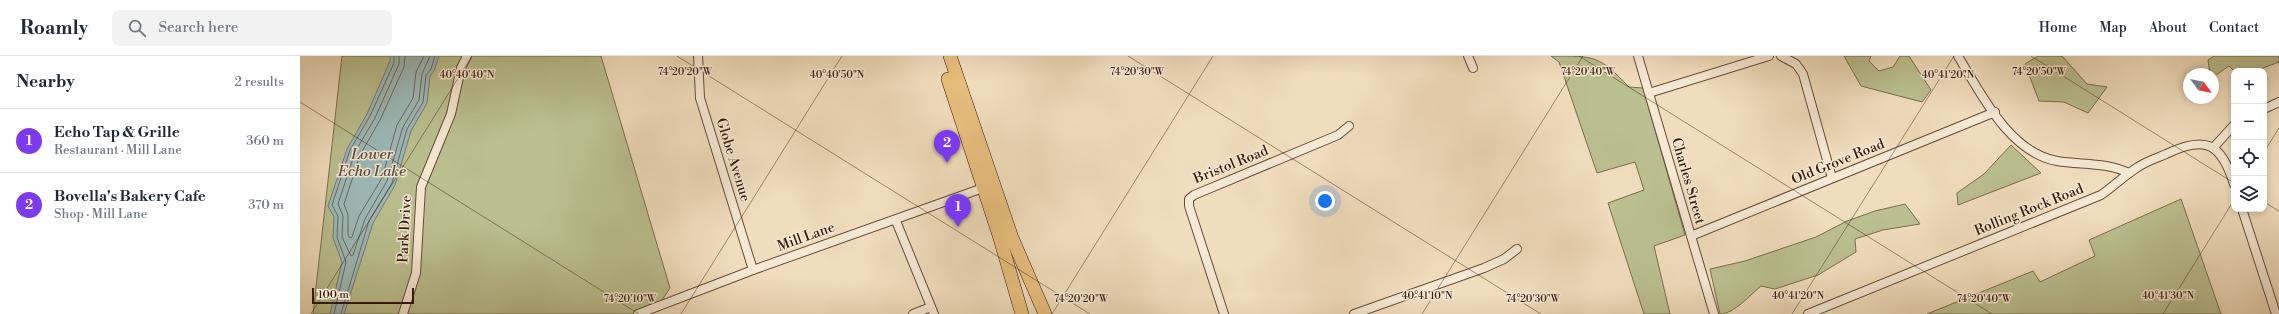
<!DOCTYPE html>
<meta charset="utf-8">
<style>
body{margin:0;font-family:"Libre Bodoni",serif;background:#f2f2f3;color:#1f2937}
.controls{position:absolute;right:12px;top:12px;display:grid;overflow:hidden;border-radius:8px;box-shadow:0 2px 6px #0003}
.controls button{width:36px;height:36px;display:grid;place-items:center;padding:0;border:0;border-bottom:1px solid #e0e1e3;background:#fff;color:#1f2937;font:20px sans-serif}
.compass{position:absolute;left:1883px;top:12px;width:36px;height:36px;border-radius:50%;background:#fff;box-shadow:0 2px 6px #0003;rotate:122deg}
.scale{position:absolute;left:12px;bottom:10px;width:102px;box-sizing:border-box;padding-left:4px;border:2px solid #391b0c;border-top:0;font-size:11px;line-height:14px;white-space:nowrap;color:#391b0c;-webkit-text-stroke:3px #f5e9d4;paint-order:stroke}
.you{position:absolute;left:1025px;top:145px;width:14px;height:14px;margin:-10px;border:3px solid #fff;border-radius:50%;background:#1a73e8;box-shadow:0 0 0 6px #1a73e833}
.badge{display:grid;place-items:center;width:26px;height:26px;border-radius:50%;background:#7c3aed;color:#fff;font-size:13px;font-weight:700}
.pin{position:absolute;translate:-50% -33px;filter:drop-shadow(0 1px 2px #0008)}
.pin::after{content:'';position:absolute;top:21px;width:14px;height:12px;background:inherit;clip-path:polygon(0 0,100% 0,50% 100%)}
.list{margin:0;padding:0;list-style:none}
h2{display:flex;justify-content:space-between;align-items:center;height:52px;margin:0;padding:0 16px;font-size:17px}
h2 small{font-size:13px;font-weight:400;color:#747a83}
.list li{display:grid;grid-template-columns:26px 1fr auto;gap:12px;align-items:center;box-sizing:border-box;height:64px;padding:0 16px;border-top:1px solid #e0e1e3}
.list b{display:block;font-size:15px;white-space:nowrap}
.list p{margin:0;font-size:13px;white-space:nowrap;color:#747a83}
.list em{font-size:13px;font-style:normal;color:#747a83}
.icon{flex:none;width:22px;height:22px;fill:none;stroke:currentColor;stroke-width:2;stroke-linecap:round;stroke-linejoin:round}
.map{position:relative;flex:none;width:1979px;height:258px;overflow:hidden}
header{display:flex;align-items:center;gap:24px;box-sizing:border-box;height:56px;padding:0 20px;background:#fff;border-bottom:1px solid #e0e1e3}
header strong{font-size:19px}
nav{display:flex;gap:22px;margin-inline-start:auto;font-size:14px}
.search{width:280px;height:36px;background:#f2f2f3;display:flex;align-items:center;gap:10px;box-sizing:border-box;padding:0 14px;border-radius:8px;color:#747a83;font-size:15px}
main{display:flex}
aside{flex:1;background:#fff}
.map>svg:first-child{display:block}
</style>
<header>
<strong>Roamly</strong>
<div class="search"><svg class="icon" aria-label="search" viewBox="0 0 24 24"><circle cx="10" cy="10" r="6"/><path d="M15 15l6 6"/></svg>Search here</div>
<nav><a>Home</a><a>Map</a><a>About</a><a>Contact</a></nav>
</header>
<main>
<aside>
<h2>Nearby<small>2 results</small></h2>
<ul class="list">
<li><span class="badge">1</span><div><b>Echo Tap &amp; Grille</b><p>Restaurant · Mill Lane</p></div><em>360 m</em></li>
<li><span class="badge">2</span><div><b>Bovella's Bakery Cafe</b><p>Shop · Mill Lane</p></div><em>370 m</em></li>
</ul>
</aside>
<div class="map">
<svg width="1979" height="258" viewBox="0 0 1979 258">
<rect width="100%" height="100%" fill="#f0ddbd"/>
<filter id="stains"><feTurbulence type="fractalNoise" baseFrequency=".005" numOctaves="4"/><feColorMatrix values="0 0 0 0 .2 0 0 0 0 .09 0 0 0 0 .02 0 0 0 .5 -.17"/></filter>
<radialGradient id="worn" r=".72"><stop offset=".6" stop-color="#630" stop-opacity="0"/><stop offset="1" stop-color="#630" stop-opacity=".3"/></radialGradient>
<g fill="#bbc090" stroke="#7a6e4e">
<path d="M 42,0 L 301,0 L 370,232 L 358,250 L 338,258 L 13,258 Z"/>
<path d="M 1251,0 C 1297,0 1299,0 1329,31 L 1343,32 L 1385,179 L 1354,190 L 1370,258 L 1344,258 L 1308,147 L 1344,134 L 1335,106 L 1297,117 L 1259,6 Z"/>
<path d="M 1544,0 L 1571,0 L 1569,5 L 1579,15 L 1593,11 L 1600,0 L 1609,0 L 1631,34 L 1622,46 L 1561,30 Z"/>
<path d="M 1738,0 L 1762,0 L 1787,28 L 1807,31 L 1788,57 L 1764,46 L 1739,45 L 1725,8 Z"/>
<path d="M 1914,0 L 1979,0 L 1979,6 L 1955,15 L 1934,15 L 1929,10 L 1913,21 L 1913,18 L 1910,18 L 1908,4 Z"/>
<path d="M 1711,89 L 1741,117 L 1658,149 L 1657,137 L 1684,118 Z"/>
<path d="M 1881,143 L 1921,258 L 1627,258 L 1733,215 L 1740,226 L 1795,200 L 1789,184 Z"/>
<path d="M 1605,148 L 1620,168 L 1583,174 L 1555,183 L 1556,196 L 1518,219 L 1475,233 L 1461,230 C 1450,239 1434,258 1420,258 L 1410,213 L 1445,205 L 1516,181 L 1547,165 L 1575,155 Z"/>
</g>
<path fill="#9dbab9" stroke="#757a74" d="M 90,0 L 139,0 L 134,15 L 130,20 L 127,47 L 111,75 L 95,129 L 73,167 L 44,258 L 30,258 L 42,206 L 33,182 L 34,161 L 28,150 L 47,93 L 67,58 L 90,5 Z"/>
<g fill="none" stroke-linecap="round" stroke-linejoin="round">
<g stroke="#6b6a62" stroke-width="1">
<path d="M 99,0 L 99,8 L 75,62 L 55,96 L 38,148 L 43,160 L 42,181 L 51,200 L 53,199 L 65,163 L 87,125 L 103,71 L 119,44 L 122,18 L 130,0"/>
<path d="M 105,0 L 104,11 L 80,64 L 60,99 L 44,148 L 48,159 L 48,179 L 50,182 L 52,181 L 59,160 L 82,122 L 97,69 L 113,42 L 116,16 L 124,0"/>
<path d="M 34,258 L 46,206 L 37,181 L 38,160 L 32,149 L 50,94 L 70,60 L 94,7 L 94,0"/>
<path d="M 41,258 L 69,165 L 92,127 L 107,73 L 123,46 L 126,19 L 131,13 L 135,0"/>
</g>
<defs>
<g id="minor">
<path d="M 398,0 L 400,42 L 453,214"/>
<path d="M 1168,0 L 1173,12"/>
<path d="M 1338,0 L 1414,258"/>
<path d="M 1481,0 L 1496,8 L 1503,18 L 1532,122"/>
<path d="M 1658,0 C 1681,38 1710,97 1757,105 C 1782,109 1806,106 1829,117"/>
<path d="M 1349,37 L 1469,0"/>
<path d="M 1964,53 L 1979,46"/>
<path d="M 1913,92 L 1934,69"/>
<path d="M 1942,153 L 1976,258"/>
<path d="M 596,165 L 634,258"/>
<path d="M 1391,180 L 1695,56"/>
<path d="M 103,258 L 116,217 L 121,131 L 151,58 L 161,12 L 167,0"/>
<path d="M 338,258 L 453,214 L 683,132"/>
<path d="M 613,258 L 631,251"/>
<path d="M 924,258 L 889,150 L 889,143 L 894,139 L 1038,79 L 1049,70"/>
<path d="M 1054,258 L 1184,212 L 1204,203 L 1217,193"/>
<path d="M 1508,258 L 1801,139 C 1814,130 1825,119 1838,111 C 1847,105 1857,102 1866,98 C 1906,79 1921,87 1934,128"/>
</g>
<g id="trunk">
<path d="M 650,0 L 712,182 L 745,258"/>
<path d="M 648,23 L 699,179 L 722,258"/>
</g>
</defs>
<use href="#minor" stroke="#674c38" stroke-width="10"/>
<use href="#trunk" stroke="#391b0c" stroke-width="14"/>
<use href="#minor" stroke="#f5e9d4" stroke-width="8"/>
<use href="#trunk" stroke="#e8be7e" stroke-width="13"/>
</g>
<path fill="none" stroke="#391b0c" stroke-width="1" stroke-opacity="0.45" d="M 377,0 L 790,258M 828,0 L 1241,258M 1279,0 L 1692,258M 1731,0 L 1934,127M 0,46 L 339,258M 1964,96 L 1979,72M 1964,146 L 1979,155M 11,258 L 172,0M 381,258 L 542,0M 752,258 L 913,0M 1122,258 L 1283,0M 1492,258 L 1654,0M 1863,258 L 1934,144"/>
<g text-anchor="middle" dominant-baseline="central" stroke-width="3" stroke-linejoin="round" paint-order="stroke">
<g font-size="14" fill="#391b0c" stroke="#f5e9d4">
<text transform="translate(433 104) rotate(73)">Globe Avenue</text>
<text transform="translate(1538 106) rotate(-22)">Old Grove Road</text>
<text transform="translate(931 109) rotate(-22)">Bristol Road</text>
<text transform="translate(1388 125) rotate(74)">Charles Street</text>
<text transform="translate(1729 154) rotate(-22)">Rolling Rock Road</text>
<text transform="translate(105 173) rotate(-87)">Park Drive</text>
<text transform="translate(506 181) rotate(-20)">Mill Lane</text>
</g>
<g font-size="15" font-style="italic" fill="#574b40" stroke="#f5e9d4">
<text x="72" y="98">Lower<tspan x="72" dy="17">Echo Lake</tspan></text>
</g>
</g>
<g font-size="10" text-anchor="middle" fill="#391b0c" stroke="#f5e9d4" stroke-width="3" stroke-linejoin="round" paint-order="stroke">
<text x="385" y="19">74°20'20"W</text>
<text x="837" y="19">74°20'30"W</text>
<text x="1288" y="19">74°20'40"W</text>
<text x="1739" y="19">74°20'50"W</text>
<text x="167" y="22">40°40'40"N</text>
<text x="537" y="22">40°40'50"N</text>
<text x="1648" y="22">40°41'20"N</text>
<text x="1127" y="243">40°41'10"N</text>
<text x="1498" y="243">40°41'20"N</text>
<text x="1868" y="243">40°41'30"N</text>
<text x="330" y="246">74°20'10"W</text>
<text x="781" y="246">74°20'20"W</text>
<text x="1233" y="246">74°20'30"W</text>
<text x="1684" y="246">74°20'40"W</text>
</g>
<rect width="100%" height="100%" filter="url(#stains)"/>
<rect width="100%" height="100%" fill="url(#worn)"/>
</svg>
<div class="controls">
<button>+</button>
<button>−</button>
<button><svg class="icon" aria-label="locate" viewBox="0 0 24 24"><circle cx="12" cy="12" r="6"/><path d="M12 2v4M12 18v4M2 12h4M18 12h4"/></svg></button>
<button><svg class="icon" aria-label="layers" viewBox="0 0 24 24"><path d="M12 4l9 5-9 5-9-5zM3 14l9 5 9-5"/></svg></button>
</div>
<svg class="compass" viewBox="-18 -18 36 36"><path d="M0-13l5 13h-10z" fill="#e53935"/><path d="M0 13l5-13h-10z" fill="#747a83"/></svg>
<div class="scale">100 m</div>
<div class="you"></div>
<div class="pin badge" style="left:658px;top:171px">1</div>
<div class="pin badge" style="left:647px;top:107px">2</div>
</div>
</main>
